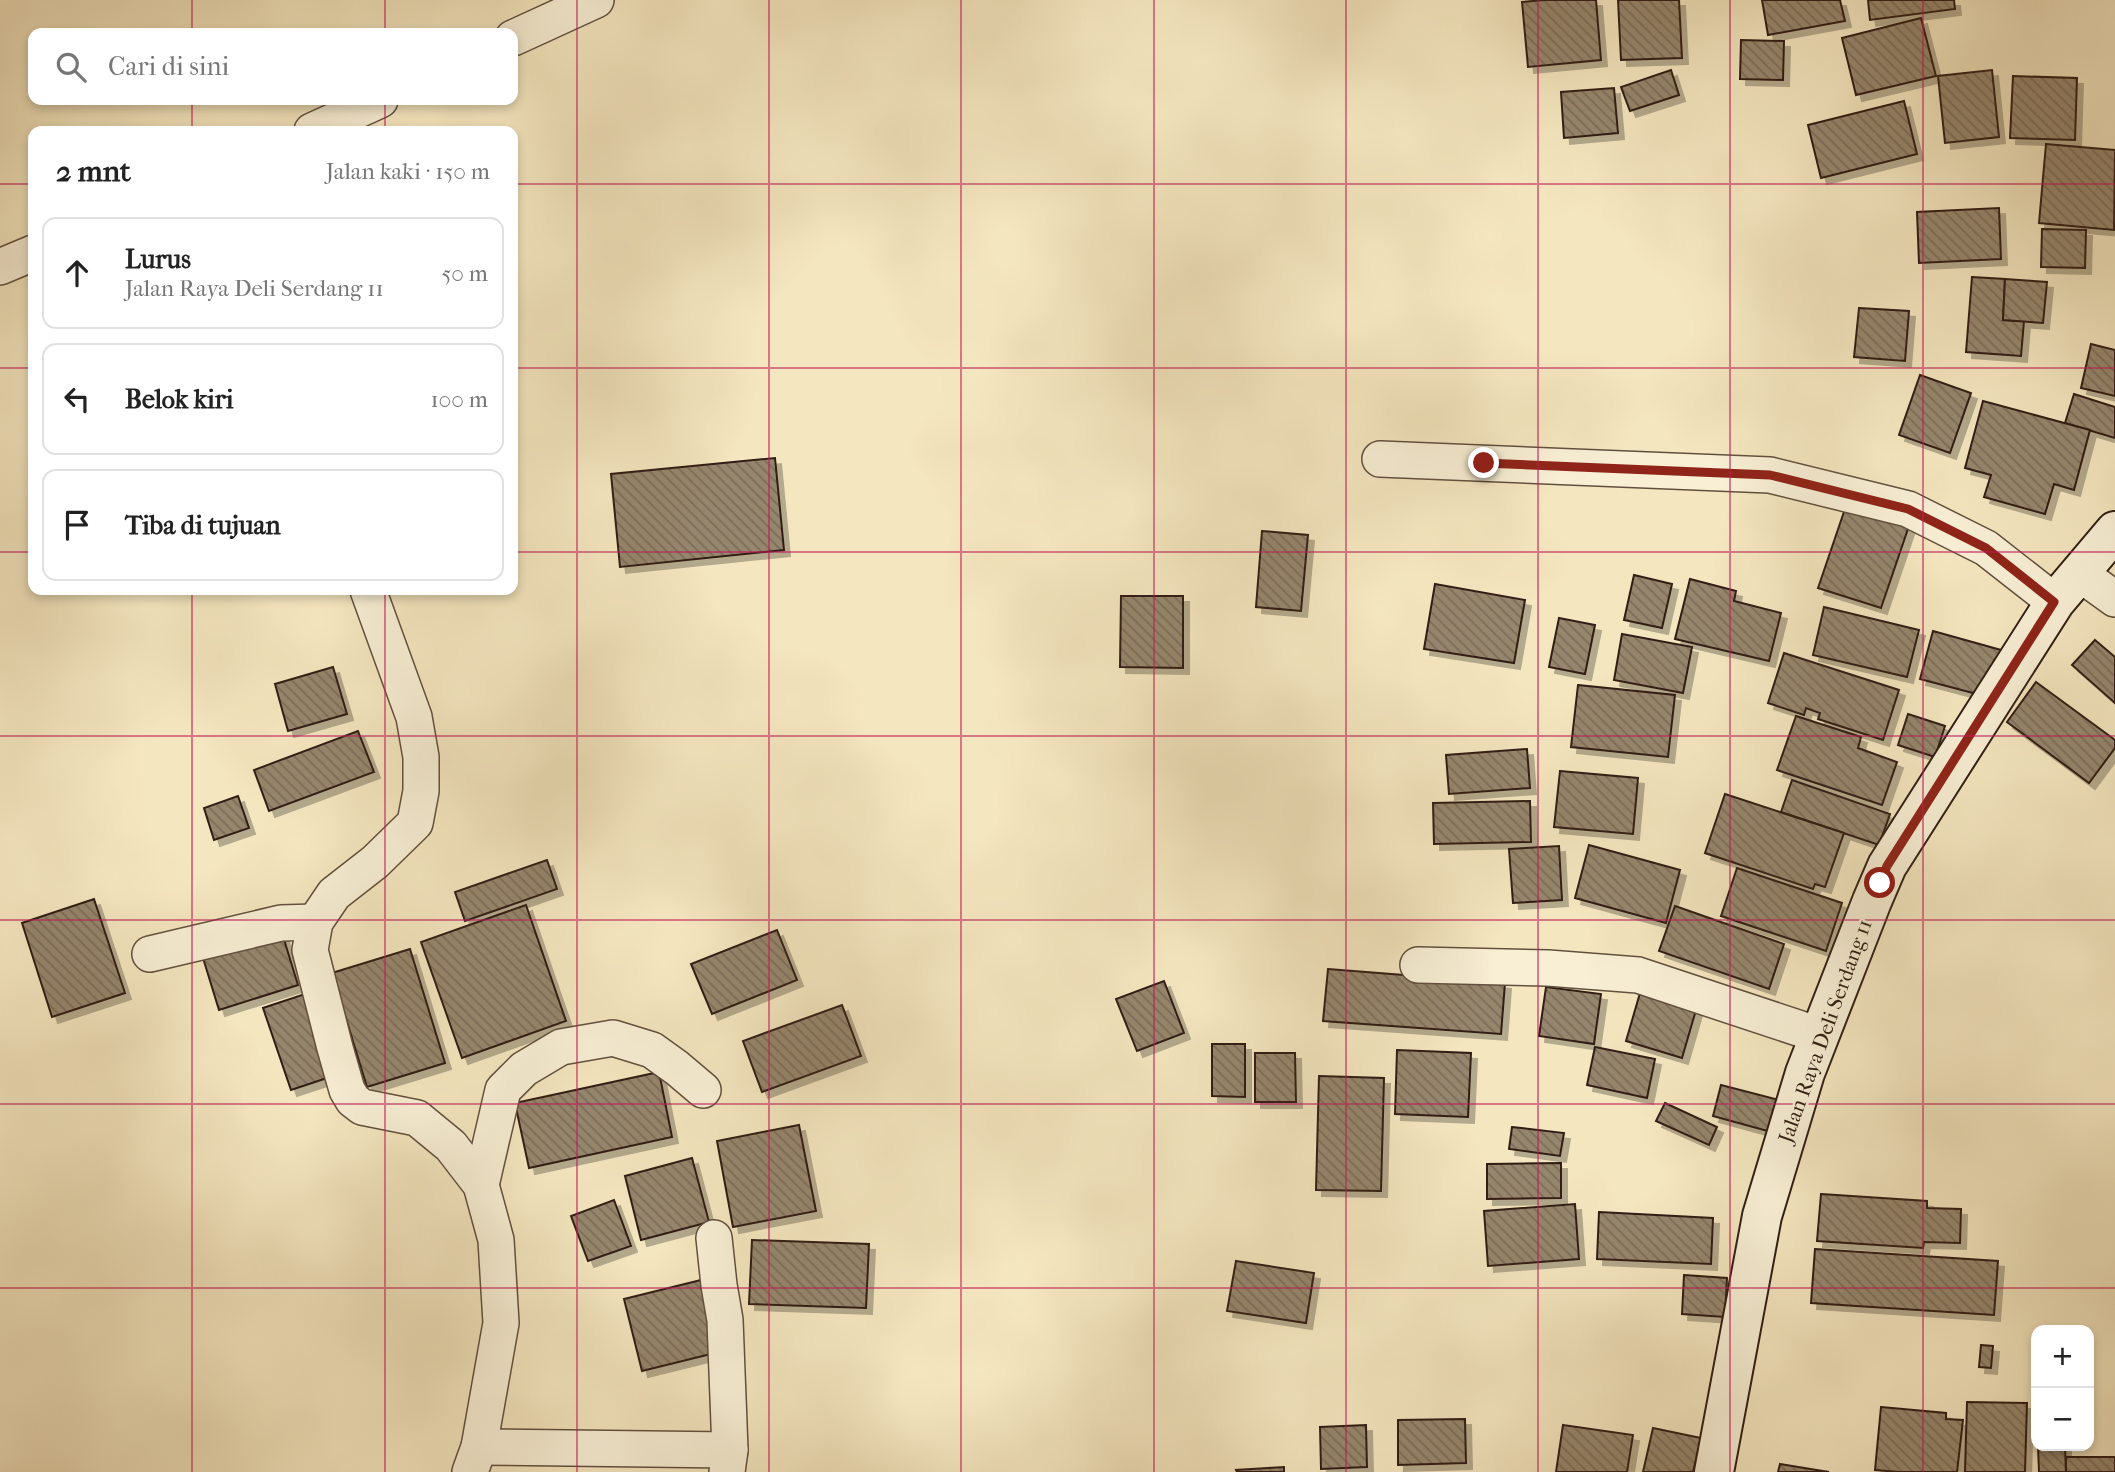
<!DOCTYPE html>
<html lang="id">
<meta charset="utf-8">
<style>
body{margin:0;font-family:"IM FELL French Canon",serif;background:#f2f2f2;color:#222}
.controls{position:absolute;right:21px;bottom:21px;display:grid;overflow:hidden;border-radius:14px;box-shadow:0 4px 10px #0003}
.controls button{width:63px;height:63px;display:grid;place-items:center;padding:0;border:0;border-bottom:2px solid #e0e0e0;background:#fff;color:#222;font:35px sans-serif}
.stop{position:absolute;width:21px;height:21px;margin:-16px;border:5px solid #8f2418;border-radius:50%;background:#fff}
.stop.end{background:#8f2418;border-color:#fff;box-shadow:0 2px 7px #0008}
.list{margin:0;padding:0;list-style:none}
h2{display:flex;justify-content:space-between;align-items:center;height:91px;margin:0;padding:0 28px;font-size:30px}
h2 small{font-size:23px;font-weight:400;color:#767676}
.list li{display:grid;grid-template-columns:46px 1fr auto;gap:21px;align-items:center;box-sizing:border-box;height:112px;margin:0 14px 14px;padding:0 14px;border:2px solid #e0e0e0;border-radius:14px}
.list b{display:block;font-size:26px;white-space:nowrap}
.list p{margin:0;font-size:23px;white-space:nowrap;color:#767676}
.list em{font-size:23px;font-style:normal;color:#767676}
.icon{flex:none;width:38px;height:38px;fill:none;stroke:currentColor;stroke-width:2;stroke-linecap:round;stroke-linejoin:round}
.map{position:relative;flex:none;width:2115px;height:1472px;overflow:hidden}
.search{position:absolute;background:#fff;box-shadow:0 4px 10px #0003;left:28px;top:28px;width:490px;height:77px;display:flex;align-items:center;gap:18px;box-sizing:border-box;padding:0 24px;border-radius:14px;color:#767676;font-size:26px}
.panel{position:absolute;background:#fff;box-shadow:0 4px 10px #0003;left:28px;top:126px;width:490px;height:469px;border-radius:14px}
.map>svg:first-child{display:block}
</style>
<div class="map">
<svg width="2115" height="1472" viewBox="0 0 2115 1472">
<defs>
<pattern id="building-back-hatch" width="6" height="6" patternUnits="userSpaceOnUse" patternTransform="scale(1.75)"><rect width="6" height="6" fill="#96866d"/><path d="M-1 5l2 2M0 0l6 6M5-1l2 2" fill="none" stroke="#7b6d58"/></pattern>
<filter id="shadow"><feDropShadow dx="6" dy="6" stdDeviation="0" flood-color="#0004"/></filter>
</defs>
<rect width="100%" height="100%" fill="#f4e6bf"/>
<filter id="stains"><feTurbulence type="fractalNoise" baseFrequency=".00286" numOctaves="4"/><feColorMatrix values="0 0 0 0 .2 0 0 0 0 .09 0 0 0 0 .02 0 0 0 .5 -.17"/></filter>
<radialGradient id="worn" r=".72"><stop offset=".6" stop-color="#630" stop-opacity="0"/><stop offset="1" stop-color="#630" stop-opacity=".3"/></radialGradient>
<g fill="url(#building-back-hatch)" stroke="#311e14" stroke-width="2" filter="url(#shadow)">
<path d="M 1544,0 L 1596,0 L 1601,60 L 1528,67 L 1522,2 Z"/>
<path d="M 1618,0 L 1679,0 L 1682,58 L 1621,60 Z"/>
<path d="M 1762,0 L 1840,0 L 1845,21 L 1768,35 Z"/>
<path d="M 1868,0 L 1954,0 L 1955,9 L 1870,20 Z"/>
<path d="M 1921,18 L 1936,76 L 1856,95 L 1842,38 Z"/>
<path d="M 1741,40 L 1784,41 L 1783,80 L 1740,79 Z"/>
<path d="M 1671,70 L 1679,95 L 1630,111 L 1621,87 Z"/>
<path d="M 1992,70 L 1999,137 L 1945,143 L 1938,76 Z"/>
<path d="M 2013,76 L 2077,78 L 2075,140 L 2010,138 Z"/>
<path d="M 1614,88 L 1618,133 L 1564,138 L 1561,92 Z"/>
<path d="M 1904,101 L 1917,154 L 1821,178 L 1808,125 Z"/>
<path d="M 2046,144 L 2115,150 L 2114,230 L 2039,223 Z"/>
<path d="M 1999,208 L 2001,259 L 1919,263 L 1917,212 Z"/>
<path d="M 2042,229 L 2086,230 L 2085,268 L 2041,267 Z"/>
<path d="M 1972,277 L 2005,279 L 2003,320 L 2024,321 L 2021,356 L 1966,352 Z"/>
<path d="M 2005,279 L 2047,282 L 2043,323 L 2003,320 Z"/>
<path d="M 1859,308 L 1909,311 L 1905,361 L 1854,357 Z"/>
<path d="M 2091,344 L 2115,350 L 2115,396 L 2081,388 Z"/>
<path d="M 1920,375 L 1971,393 L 1950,453 L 1899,435 Z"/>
<path d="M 2074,394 L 2115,407 L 2115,438 L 2065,423 Z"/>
<path d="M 1983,401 L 2090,430 L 2074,490 L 2054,484 L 2045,514 L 1984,497 L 1991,475 L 1965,468 Z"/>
<path d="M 775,458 L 784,550 L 620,567 L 611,474 Z"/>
<path d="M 1848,500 L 1911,520 L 1881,608 L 1818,588 Z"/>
<path d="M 1262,531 L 1308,535 L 1301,611 L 1256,607 Z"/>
<path d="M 1634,575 L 1672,584 L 1662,628 L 1624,620 Z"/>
<path d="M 1690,579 L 1736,591 L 1734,601 L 1781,613 L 1769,661 L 1675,639 Z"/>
<path d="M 1435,584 L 1525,600 L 1514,663 L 1424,649 Z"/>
<path d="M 1121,596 L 1183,596 L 1183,668 L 1120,667 Z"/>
<path d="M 1824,607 L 1919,630 L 1907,677 L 1813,655 Z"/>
<path d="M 1559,618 L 1595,625 L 1585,674 L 1549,667 Z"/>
<path d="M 1933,631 L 2001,650 L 1988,697 L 1920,679 Z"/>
<path d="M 1622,634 L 1692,647 L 1683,693 L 1614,680 Z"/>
<path d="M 2095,640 L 2115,657 L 2115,703 L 2072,665 Z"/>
<path d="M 1784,653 L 1899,690 L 1883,740 L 1818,719 L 1820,713 L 1806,708 L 1804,715 L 1768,703 Z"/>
<path d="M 333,667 L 347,714 L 288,731 L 275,684 Z"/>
<path d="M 2036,682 L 2115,740 L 2115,748 L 2089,783 L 2007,722 Z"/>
<path d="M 1578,685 L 1675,695 L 1668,757 L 1571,747 Z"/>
<path d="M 1908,714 L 1945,726 L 1935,757 L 1898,745 Z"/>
<path d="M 1796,716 L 1861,737 L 1858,748 L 1897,762 L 1882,805 L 1777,770 Z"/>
<path d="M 358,731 L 374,772 L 269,811 L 254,770 Z"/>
<path d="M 1527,749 L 1530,788 L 1449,794 L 1446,755 Z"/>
<path d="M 1560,771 L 1638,778 L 1633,834 L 1554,827 Z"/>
<path d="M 1792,780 L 1890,814 L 1879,845 L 1781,812 Z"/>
<path d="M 1725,794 L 1844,833 L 1825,887 L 1815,884 L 1813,889 L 1705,853 Z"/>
<path d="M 238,796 L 249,828 L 214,840 L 204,808 Z"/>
<path d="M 1530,801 L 1531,842 L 1434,844 L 1433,803 Z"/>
<path d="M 1589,845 L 1680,870 L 1666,923 L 1575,898 Z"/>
<path d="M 1559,846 L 1562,900 L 1513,903 L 1509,849 Z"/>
<path d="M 547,860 L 557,889 L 465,921 L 455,892 Z"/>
<path d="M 1737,868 L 1842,903 L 1826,951 L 1721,916 Z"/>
<path d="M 94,899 L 125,993 L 52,1017 L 22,923 Z"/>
<path d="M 526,905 L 566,1021 L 462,1058 L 421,942 Z"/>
<path d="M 1675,906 L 1784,944 L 1769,989 L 1659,951 Z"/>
<path d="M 777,930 L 797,980 L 712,1014 L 691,964 Z"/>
<path d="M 282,933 L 298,985 L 219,1010 L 203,958 Z"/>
<path d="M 410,949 L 445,1063 L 367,1087 L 332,973 Z"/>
<path d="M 1328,969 L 1505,983 L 1501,1034 L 1323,1021 Z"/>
<path d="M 1164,981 L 1184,1033 L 1137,1051 L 1116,999 Z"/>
<path d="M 1546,987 L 1601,994 L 1594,1044 L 1539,1036 Z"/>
<path d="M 1640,993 L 1696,1010 L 1682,1058 L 1626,1041 Z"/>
<path d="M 305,994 L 333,1076 L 291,1090 L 263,1008 Z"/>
<path d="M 842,1005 L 861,1056 L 762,1092 L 743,1041 Z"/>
<path d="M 1212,1044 L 1245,1044 L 1245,1097 L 1212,1096 Z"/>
<path d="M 1595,1047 L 1655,1059 L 1647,1098 L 1587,1085 Z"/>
<path d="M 1397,1050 L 1471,1053 L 1468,1117 L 1395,1114 Z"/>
<path d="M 1255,1053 L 1295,1053 L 1296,1102 L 1255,1102 Z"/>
<path d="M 659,1072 L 672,1137 L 529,1168 L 515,1103 Z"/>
<path d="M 1319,1076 L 1384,1078 L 1381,1191 L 1316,1190 Z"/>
<path d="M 1721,1085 L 1783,1101 L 1775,1133 L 1713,1116 Z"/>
<path d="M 1665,1103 L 1717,1127 L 1709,1145 L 1656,1121 Z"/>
<path d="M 799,1125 L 816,1211 L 733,1227 L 717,1141 Z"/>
<path d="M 1512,1127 L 1564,1133 L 1560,1156 L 1509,1149 Z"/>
<path d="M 692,1158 L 709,1222 L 641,1240 L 625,1176 Z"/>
<path d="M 1561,1163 L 1561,1198 L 1487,1199 L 1487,1164 Z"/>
<path d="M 1821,1194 L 1927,1201 L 1927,1208 L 1961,1209 L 1960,1243 L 1924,1242 L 1923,1248 L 1817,1241 Z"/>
<path d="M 614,1200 L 631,1246 L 588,1261 L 571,1216 Z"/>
<path d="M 1575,1204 L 1579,1259 L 1488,1266 L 1484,1211 Z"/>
<path d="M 1599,1212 L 1713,1218 L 1711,1264 L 1597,1259 Z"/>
<path d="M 752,1240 L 869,1244 L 866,1308 L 749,1304 Z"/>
<path d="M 1815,1249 L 1998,1261 L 1994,1315 L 1811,1303 Z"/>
<path d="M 1236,1261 L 1314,1273 L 1306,1323 L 1227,1311 Z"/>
<path d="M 1684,1275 L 1727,1278 L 1725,1317 L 1682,1314 Z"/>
<path d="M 701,1280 L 719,1352 L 642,1371 L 624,1299 Z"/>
<path d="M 1981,1345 L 1993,1346 L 1991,1368 L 1979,1367 Z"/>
<path d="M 1967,1402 L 2027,1403 L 2025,1472 L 1965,1472 Z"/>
<path d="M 1881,1407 L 1946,1413 L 1946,1419 L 1963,1420 L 1957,1472 L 1899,1472 L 1875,1470 Z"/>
<path d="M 1465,1419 L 1466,1463 L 1398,1465 L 1398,1420 Z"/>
<path d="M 1366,1425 L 1367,1467 L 1321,1469 L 1320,1427 Z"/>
<path d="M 1563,1425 L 1633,1435 L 1627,1472 L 1556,1472 Z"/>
<path d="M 1653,1428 L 1701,1438 L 1693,1472 L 1643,1472 Z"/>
<path d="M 2038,1446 L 2065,1446 L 2066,1472 L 2039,1472 Z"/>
<rect x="2066" y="1457" width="49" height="15"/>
<path d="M 1780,1464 L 1829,1472 L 1778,1472 Z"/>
<path d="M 1284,1467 L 1284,1472 L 1237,1472 L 1236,1470 Z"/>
</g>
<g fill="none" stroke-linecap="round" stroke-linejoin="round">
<defs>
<g id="street">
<path d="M 513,38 L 596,0"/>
<path d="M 312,131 L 380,100"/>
<path d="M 0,267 L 33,253"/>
<path d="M 1380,459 L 1770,475 L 1908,509 L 1986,548 L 2055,602"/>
<path d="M 2079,573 L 2115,599"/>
<path d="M 368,590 L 414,717 L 421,757 L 421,791 L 415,823 L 375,862 L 334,894 L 315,922 L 310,950 L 335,1048 L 347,1090 L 353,1100 L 362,1107 L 417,1118 L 451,1146 L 481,1185 L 496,1240 L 501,1323 L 479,1447 L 470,1472"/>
<path d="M 150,954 L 281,923 L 315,922"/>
<path d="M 1418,965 L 1548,968 L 1638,975 L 1819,1035"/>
<path d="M 481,1185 L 503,1090 L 524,1069 L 561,1047 L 613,1038 L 652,1050 L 677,1068 L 703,1090"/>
<path d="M 714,1238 L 719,1285 L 725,1320 L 730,1450 L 727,1472"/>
<path d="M 479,1447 L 730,1450"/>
</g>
<path id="secondary" d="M 1714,1472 L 1762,1216 L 1805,1073 L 1872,901 L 1887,866 L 2055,602 L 2115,531"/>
</defs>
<use href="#street" stroke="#62503f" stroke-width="38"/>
<use href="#secondary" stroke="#311e14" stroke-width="42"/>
<use href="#street" stroke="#f8efd5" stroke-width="35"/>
<use href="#secondary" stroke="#f8efd5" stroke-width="38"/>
</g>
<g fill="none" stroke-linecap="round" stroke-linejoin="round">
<path stroke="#8f2418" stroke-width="9" d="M 1484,463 L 1770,475 L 1908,509 L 1986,548 L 2054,602 L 1887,866 L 1880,883"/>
</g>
<path fill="none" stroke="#c2185b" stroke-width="2" stroke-opacity="0.55" d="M 192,0 L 192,33M 385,0 L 385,33M 577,0 L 577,1472M 769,0 L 769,1472M 961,0 L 961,1472M 1154,0 L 1154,1472M 1346,0 L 1346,1472M 1538,0 L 1538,1472M 1730,0 L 1730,1472M 1923,0 L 1923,1472M 192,100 L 192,131M 385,100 L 385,131M 0,184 L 33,184M 513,184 L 2115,184M 0,368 L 33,368M 513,368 L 2115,368M 0,552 L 33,552M 513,552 L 2115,552M 192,590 L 192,1472M 385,590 L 385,1472M 0,736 L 2115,736M 0,920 L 2115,920M 0,1104 L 2115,1104M 0,1288 L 2115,1288"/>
<g text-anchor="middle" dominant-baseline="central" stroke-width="5" stroke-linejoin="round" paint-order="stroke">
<g font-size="21" fill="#311e14" stroke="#f8efd5">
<text transform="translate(1825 1031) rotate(-70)">Jalan Raya Deli Serdang 11</text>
</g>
</g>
<rect width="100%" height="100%" filter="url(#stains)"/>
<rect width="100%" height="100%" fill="url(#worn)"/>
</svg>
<div class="controls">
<button>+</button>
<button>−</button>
</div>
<div class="stop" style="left:1880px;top:883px"></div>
<div class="stop end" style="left:1484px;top:463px"></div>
<div class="search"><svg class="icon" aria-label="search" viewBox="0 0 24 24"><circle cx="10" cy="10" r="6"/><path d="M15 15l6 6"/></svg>Cari di sini</div>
<section class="panel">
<h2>2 mnt<small>Jalan kaki · 150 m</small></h2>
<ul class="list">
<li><svg class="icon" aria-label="ahead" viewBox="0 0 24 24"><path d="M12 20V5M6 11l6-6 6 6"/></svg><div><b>Lurus</b><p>Jalan Raya Deli Serdang 11</p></div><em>50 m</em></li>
<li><svg class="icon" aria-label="left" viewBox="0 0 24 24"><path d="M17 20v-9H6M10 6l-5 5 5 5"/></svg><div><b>Belok kiri</b></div><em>100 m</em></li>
<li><svg class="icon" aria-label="arrive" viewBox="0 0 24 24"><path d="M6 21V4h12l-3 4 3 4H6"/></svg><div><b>Tiba di tujuan</b></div></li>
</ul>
</section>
</div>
